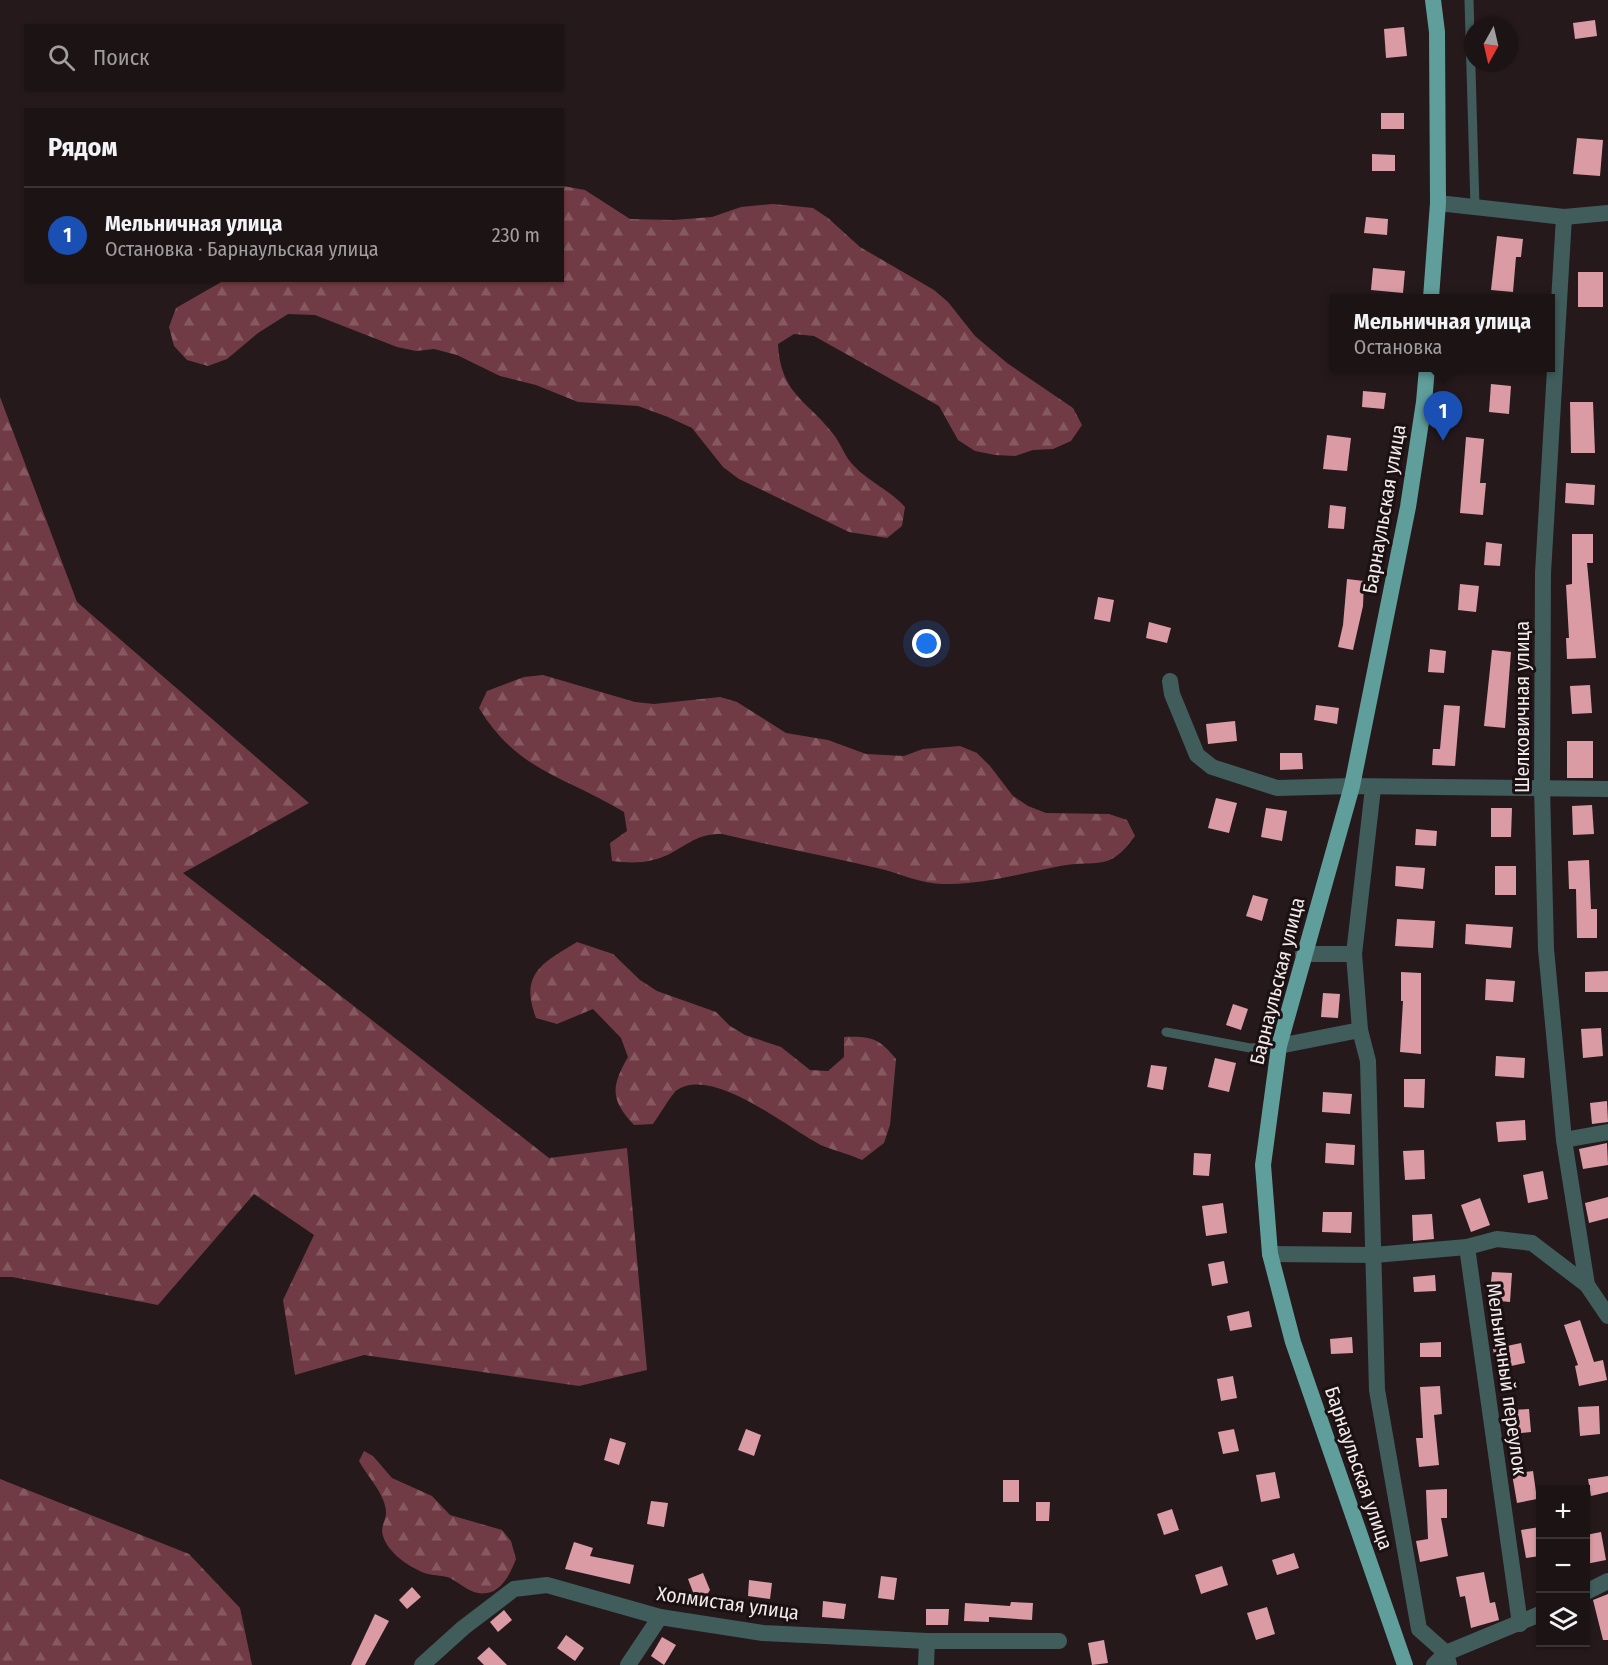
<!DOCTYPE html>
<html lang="ru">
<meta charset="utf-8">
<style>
body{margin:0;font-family:"Fira Sans Condensed",sans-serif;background:#251c1d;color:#f1f3f6}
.controls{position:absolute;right:18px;bottom:18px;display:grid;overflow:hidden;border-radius:0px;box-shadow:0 2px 4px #0004}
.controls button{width:54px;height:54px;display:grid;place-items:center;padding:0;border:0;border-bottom:2px solid #3a3234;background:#1c1314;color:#f1f3f6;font:30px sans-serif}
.compass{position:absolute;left:1464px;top:18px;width:54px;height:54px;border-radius:50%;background:#1c1314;box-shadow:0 2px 4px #0004;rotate:188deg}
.you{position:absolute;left:927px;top:644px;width:21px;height:21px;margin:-15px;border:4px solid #fff;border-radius:50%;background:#1a73e8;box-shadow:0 0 0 9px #1a73e833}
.badge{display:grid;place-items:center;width:39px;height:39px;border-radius:50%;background:#d93025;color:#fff;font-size:20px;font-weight:700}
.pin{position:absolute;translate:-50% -50px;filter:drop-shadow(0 2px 3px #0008)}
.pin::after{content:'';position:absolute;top:32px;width:21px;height:18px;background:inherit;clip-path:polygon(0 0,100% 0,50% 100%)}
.popup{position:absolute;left:1330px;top:294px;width:225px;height:78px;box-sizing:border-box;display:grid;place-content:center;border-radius:0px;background:#1c1314;filter:drop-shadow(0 2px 4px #0005);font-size:20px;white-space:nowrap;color:#a09ea0}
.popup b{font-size:22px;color:#f1f3f6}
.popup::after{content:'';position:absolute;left:50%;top:100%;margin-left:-12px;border:12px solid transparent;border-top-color:#1c1314}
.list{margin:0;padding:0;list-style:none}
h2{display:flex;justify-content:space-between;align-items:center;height:78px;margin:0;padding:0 24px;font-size:26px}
h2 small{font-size:20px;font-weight:400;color:#a09ea0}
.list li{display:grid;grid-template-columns:39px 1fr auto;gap:18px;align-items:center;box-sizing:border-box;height:96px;padding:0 24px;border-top:2px solid #3a3234}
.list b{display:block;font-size:22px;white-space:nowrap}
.list p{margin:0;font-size:20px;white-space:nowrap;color:#a09ea0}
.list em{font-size:20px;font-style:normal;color:#a09ea0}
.icon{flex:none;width:33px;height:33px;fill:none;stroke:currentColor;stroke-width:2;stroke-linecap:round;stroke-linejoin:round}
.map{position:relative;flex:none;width:1608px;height:1665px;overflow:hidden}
.search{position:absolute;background:#1c1314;box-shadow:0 2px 4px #0004;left:24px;top:24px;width:540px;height:66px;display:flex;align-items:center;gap:15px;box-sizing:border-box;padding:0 21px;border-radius:0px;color:#a09ea0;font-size:22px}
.panel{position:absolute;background:#1c1314;box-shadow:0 2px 4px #0004;left:24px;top:108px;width:540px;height:174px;border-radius:0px}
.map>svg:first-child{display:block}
</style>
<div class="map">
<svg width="1608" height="1665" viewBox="0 0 1608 1665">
<defs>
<pattern id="forest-firs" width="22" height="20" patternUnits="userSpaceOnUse" patternTransform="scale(1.5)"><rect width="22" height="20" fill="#713b45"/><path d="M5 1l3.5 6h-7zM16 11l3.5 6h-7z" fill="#865860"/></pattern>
</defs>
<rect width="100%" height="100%" fill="#25191b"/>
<g fill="url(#forest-firs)">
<path d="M 563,186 L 585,190 L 630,219 L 673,220 L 712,217 L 741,207 L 773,204 L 813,208 L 828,218 L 860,247 L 934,290 L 948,302 L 975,336 L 1007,363 L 1073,408 L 1082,425 L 1071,441 L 1053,449 L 1033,450 L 1015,456 L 995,455 L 975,451 L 958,440 L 939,406 L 814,336 L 794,334 L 778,344 C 781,396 808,400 834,435 C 842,446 845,457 854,466 C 869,482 890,490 905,507 L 902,526 L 887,538 L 849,532 L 739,479 L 723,467 L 692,428 L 668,417 L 638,406 L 578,402 L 536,385 L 500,376 L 457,355 L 434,349 L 416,351 L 397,347 L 315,315 L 288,314 L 258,333 L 227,359 L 208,366 L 187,360 L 174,346 L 169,327 L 176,308 L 223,281 L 562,280 Z"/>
<path d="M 0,397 L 77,602 L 309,803 L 183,873 L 549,1158 L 627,1148 L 647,1370 L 579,1386 L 364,1355 L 295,1375 L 283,1300 L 314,1235 L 254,1194 L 158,1305 L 12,1277 L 0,1277 Z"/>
<path d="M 543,675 L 635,702 L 654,704 L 720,697 L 737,702 L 786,733 L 828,740 L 866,754 L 904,756 L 923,749 L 960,746 L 977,753 L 990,766 L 1013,796 L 1028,806 L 1046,813 L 1109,814 L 1127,820 L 1135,836 C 1108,873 1099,859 1060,866 C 1023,873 982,885 944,884 C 921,884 899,873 877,868 C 826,856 773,846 722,834 C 699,834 693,841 673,852 C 654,863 634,864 612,861 L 610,843 L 627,831 L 624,812 C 565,776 518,772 479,708 L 487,691 L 524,677 Z"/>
<path d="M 577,942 L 613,954 L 640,980 L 657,991 L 716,1012 L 730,1026 L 745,1035 L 781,1047 L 810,1070 L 828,1071 L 844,1057 L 844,1037 C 871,1036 879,1038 896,1059 L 890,1125 L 884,1143 L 862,1160 C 849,1154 836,1151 823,1146 C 791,1131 714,1065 677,1090 C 671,1095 659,1116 653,1124 L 634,1125 C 610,1099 611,1087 628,1057 L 621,1038 L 593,1009 L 557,1024 L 536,1018 C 519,973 543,963 577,942 Z"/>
<path d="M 364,1451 L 373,1456 L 392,1478 L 432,1496 L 450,1515 L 502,1530 L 511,1541 L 516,1559 C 511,1572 502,1591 487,1593 C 472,1596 462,1584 450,1578 C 443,1575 435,1576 428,1574 C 411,1569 388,1553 383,1536 C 380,1528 385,1522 386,1514 C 387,1496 367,1476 359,1461 Z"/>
<path d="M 0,1479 L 189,1554 L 240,1608 L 252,1665 L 0,1665 Z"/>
</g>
<g fill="#da9ba4">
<path d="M 1595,20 L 1597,36 L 1575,39 L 1573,23 Z"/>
<path d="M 1404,27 L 1407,56 L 1386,58 L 1384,29 Z"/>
<rect x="1381" y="113" width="23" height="16"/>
<path d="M 1577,138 L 1603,140 L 1600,176 L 1573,174 Z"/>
<path d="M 1372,154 L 1395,155 L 1395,171 L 1372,171 Z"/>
<path d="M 1366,217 L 1388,219 L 1387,235 L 1364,233 Z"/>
<path d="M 1497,236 L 1523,239 L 1521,257 L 1516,257 L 1513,292 L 1491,290 Z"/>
<path d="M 1373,268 L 1405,271 L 1403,293 L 1371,290 Z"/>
<rect x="1578" y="272" width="25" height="35"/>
<path d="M 1491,384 L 1511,386 L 1509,414 L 1489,412 Z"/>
<path d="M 1363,391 L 1386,393 L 1384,409 L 1362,407 Z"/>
<path d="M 1570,402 L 1593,402 L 1595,453 L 1571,453 Z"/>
<path d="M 1327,435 L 1351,438 L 1347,471 L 1323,469 Z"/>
<path d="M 1466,437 L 1484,439 L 1480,483 L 1486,483 L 1483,515 L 1460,513 Z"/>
<path d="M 1566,483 L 1595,485 L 1594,505 L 1565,503 Z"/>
<path d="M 1330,505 L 1346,507 L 1344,529 L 1328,528 Z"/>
<path d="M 1572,534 L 1593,534 L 1593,563 L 1587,563 L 1596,658 L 1567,659 L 1566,638 L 1569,638 L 1566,585 L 1572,584 Z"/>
<path d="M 1486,542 L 1502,544 L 1500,566 L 1484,565 Z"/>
<path d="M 1347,579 L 1364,581 L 1363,606 L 1353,650 L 1338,647 L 1343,625 Z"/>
<path d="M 1460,584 L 1479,586 L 1476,612 L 1458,610 Z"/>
<path d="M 1098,597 L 1114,600 L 1110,622 L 1094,619 Z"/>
<path d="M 1149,622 L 1171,628 L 1167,643 L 1146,638 Z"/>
<path d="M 1430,649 L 1446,651 L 1444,673 L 1428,672 Z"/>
<path d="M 1492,650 L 1511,652 L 1505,728 L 1484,726 Z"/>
<path d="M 1590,685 L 1592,713 L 1572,714 L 1570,686 Z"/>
<path d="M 1316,705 L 1339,708 L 1337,724 L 1314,720 Z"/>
<path d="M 1444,705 L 1460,706 L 1455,766 L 1432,765 L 1433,749 L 1440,749 Z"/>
<path d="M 1235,721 L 1237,741 L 1208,744 L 1206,724 Z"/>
<rect x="1567" y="741" width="26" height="37"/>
<path d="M 1280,753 L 1302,753 L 1303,769 L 1280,770 Z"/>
<path d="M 1216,798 L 1237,803 L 1229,833 L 1208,828 Z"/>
<path d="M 1592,805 L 1594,834 L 1573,835 L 1572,806 Z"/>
<path d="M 1266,808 L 1287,811 L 1282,841 L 1261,837 Z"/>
<path d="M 1491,808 L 1512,808 L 1511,837 L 1491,837 Z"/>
<path d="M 1416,829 L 1437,831 L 1436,846 L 1415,845 Z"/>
<path d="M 1589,860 L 1591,909 L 1597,909 L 1597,938 L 1577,938 L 1576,889 L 1569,889 L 1568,861 Z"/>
<path d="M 1396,866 L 1425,868 L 1423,889 L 1395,886 Z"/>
<rect x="1495" y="866" width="21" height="29"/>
<path d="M 1253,895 L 1268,899 L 1262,921 L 1246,916 Z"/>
<path d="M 1397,919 L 1435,921 L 1433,948 L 1395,946 Z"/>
<path d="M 1466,924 L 1513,927 L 1511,948 L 1465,944 Z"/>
<path d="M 1608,971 L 1608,992 L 1585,992 L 1585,972 Z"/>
<path d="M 1401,972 L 1421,973 L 1421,1054 L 1400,1052 L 1403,1001 L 1401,1001 Z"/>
<path d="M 1486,979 L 1515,981 L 1513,1002 L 1485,1000 Z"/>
<path d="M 1323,993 L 1340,994 L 1338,1018 L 1321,1017 Z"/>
<path d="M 1233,1004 L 1248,1009 L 1241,1030 L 1226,1025 Z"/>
<path d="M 1601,1028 L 1603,1056 L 1583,1058 L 1581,1029 Z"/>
<path d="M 1496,1056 L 1525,1058 L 1524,1078 L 1495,1076 Z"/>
<path d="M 1215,1058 L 1236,1063 L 1229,1092 L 1208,1087 Z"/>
<path d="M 1151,1065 L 1167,1067 L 1163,1090 L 1147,1087 Z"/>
<path d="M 1404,1079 L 1425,1079 L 1424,1108 L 1404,1107 Z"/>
<path d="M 1323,1092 L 1352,1094 L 1350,1114 L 1322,1112 Z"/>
<path d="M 1607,1101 L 1608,1122 L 1592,1124 L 1590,1103 Z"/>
<path d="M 1525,1120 L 1526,1140 L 1498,1142 L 1496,1122 Z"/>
<path d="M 1326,1143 L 1355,1145 L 1354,1165 L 1325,1163 Z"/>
<path d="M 1607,1143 L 1608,1165 L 1583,1169 L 1579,1149 Z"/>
<path d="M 1424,1150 L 1425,1179 L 1405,1180 L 1403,1151 Z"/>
<path d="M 1194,1153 L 1211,1154 L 1209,1176 L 1193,1175 Z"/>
<path d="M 1543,1171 L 1548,1199 L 1528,1203 L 1523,1175 Z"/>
<path d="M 1608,1197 L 1608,1218 L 1589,1223 L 1585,1203 Z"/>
<path d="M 1480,1198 L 1490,1225 L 1471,1232 L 1461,1205 Z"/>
<path d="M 1223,1203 L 1227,1233 L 1206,1236 L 1202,1206 Z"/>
<path d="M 1323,1212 L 1352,1212 L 1351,1233 L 1322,1232 Z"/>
<path d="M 1432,1214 L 1434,1239 L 1413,1241 L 1412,1215 Z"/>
<path d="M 1224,1261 L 1228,1283 L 1212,1286 L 1208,1264 Z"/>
<path d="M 1492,1272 L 1512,1273 L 1510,1302 L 1489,1300 Z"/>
<path d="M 1435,1275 L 1436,1291 L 1414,1292 L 1413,1277 Z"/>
<path d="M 1249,1311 L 1252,1327 L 1230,1331 L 1227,1316 Z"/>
<path d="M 1580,1320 L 1594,1362 L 1603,1360 L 1607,1380 L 1579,1386 L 1575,1366 L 1578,1365 L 1564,1325 Z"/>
<path d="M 1352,1337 L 1353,1353 L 1331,1354 L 1330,1339 Z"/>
<path d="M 1441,1342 L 1441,1357 L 1420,1357 L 1420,1343 Z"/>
<path d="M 1521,1343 L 1525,1363 L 1497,1369 L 1493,1349 Z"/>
<path d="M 1233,1376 L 1237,1398 L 1221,1401 L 1217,1379 Z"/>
<path d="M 1440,1386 L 1442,1414 L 1434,1415 L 1439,1465 L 1419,1467 L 1416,1438 L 1423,1438 L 1420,1387 Z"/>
<path d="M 1599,1406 L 1600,1434 L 1580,1436 L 1578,1407 Z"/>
<path d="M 1529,1409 L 1531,1432 L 1511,1434 L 1509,1410 Z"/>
<path d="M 746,1429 L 761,1435 L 754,1456 L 738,1450 Z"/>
<path d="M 1234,1429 L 1239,1451 L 1223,1454 L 1218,1432 Z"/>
<path d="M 610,1438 L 626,1443 L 619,1465 L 604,1460 Z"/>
<path d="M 1533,1471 L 1537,1499 L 1517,1503 L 1512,1474 Z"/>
<path d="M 1275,1472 L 1280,1498 L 1261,1502 L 1256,1475 Z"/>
<path d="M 1608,1476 L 1608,1492 L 1591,1496 L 1588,1479 Z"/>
<rect x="1003" y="1480" width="16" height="22"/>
<path d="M 1447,1489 L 1447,1518 L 1441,1518 L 1448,1556 L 1420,1562 L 1416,1541 L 1428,1539 L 1426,1490 Z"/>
<path d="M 651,1501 L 668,1503 L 664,1527 L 647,1524 Z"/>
<path d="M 1036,1502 L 1050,1502 L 1049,1521 L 1036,1521 Z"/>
<path d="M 1172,1509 L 1179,1530 L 1164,1535 L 1157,1514 Z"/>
<path d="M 1540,1527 L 1540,1556 L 1526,1558 L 1521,1530 Z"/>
<path d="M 1601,1532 L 1606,1560 L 1586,1564 L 1586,1535 Z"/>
<path d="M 574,1542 L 593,1548 L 590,1556 L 634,1565 L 630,1584 L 565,1569 Z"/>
<path d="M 1294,1553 L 1299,1568 L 1277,1575 L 1272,1560 Z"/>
<path d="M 1222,1566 L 1228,1585 L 1201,1594 L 1195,1575 Z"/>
<path d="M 1484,1572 L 1490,1603 L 1495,1602 L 1499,1620 L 1471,1628 L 1465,1596 L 1460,1597 L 1456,1577 Z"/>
<path d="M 703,1573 L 710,1590 L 706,1596 L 696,1600 L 688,1579 Z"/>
<path d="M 881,1576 L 897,1578 L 894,1600 L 878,1598 Z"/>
<path d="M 749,1580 L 772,1583 L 770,1599 L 748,1596 Z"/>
<path d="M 412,1587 L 421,1597 L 407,1609 L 399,1600 Z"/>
<path d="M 1608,1594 L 1608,1640 L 1603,1640 L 1593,1600 Z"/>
<path d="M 823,1601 L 846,1604 L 844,1619 L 822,1617 Z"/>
<path d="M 1011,1602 L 1033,1603 L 1032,1620 L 989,1617 L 989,1622 L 964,1621 L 965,1603 L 1010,1606 Z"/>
<path d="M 1267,1607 L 1275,1634 L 1256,1640 L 1247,1613 Z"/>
<path d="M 926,1609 L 949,1609 L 948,1625 L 926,1625 Z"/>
<path d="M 504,1610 L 512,1620 L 498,1632 L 490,1622 Z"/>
<path d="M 375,1614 L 389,1621 L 365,1665 L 351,1665 Z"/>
<path d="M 566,1635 L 584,1648 L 575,1661 L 557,1648 Z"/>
<path d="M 662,1637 L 676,1645 L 664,1665 L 651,1656 Z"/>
<path d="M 1104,1640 L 1108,1663 L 1092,1665 L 1088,1643 Z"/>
<path d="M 489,1647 L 507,1665 L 484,1665 L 477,1658 Z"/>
</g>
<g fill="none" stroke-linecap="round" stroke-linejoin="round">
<g stroke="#405d5c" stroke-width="9">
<path d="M 1469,0 L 1475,207"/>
<path d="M 1166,1032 L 1250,1048 L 1279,1046"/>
</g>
<g stroke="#405d5c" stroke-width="16">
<path d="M 1438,203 L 1564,217 L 1543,573 L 1542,787 L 1546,949 L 1564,1140 L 1587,1285 L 1608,1316"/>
<path d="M 1564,217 L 1608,213"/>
<path d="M 1170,681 L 1172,694 L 1197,755 L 1212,767 L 1277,788 L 1352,786 L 1608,789"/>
<path d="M 1303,954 L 1354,954 L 1360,1030 L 1368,1061 L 1377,1390 L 1419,1629 L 1446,1653 L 1449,1665"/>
<path d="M 1354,954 L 1373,788"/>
<path d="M 1279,1046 L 1360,1030"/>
<path d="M 1564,1140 L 1608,1132"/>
<path d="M 1467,1247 L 1520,1624"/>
<path d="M 1270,1254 L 1374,1255 L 1467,1247 L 1497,1239 L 1532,1243 L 1587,1285"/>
<path d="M 1586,1592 L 1608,1581"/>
<path d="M 422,1665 L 463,1628 L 514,1589 L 547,1585 L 660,1617 L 763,1633 L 927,1641 L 1059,1641"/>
<path d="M 628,1665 L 660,1617"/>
<path d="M 926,1665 L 927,1641"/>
<path d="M 1434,1665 L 1446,1653 L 1540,1614"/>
</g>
<g stroke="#609e9b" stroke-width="16">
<path d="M 1431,298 L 1438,203 L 1437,32 L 1433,0"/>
<path d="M 1405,1665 L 1293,1342 L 1270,1254 L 1263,1165 L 1279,1046 L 1352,786 L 1408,507 L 1424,402 L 1427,368"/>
</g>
</g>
<g text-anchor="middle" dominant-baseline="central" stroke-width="6" stroke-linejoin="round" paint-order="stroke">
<g font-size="20" fill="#f2eaeb" stroke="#1b1012">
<text transform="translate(1384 509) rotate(-80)">Барнаульская улица</text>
<text transform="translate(1522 707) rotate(-90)">Шелковичная улица</text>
<text transform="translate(1277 981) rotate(-76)">Барнаульская улица</text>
<text transform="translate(1507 1379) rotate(82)">Мельничный переулок</text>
<text transform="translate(1359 1468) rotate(71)">Барнаульская улица</text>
<text transform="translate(728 1603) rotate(8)">Холмистая улица</text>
</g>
</g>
</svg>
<div class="controls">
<button>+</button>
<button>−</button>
<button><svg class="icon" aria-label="layers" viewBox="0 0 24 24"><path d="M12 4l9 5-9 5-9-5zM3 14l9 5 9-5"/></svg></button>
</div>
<svg class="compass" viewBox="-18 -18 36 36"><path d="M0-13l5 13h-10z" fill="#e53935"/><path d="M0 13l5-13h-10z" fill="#a09ea0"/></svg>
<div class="you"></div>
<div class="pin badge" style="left:1443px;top:441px;background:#1a4fb4">1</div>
<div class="popup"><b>Мельничная улица</b>Остановка</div>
<div class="search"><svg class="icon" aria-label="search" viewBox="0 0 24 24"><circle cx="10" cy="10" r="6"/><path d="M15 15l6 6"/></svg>Поиск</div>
<section class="panel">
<h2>Рядом<small></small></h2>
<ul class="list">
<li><span class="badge" style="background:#1a4fb4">1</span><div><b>Мельничная улица</b><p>Остановка · Барнаульская улица</p></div><em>230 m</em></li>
</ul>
</section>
</div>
